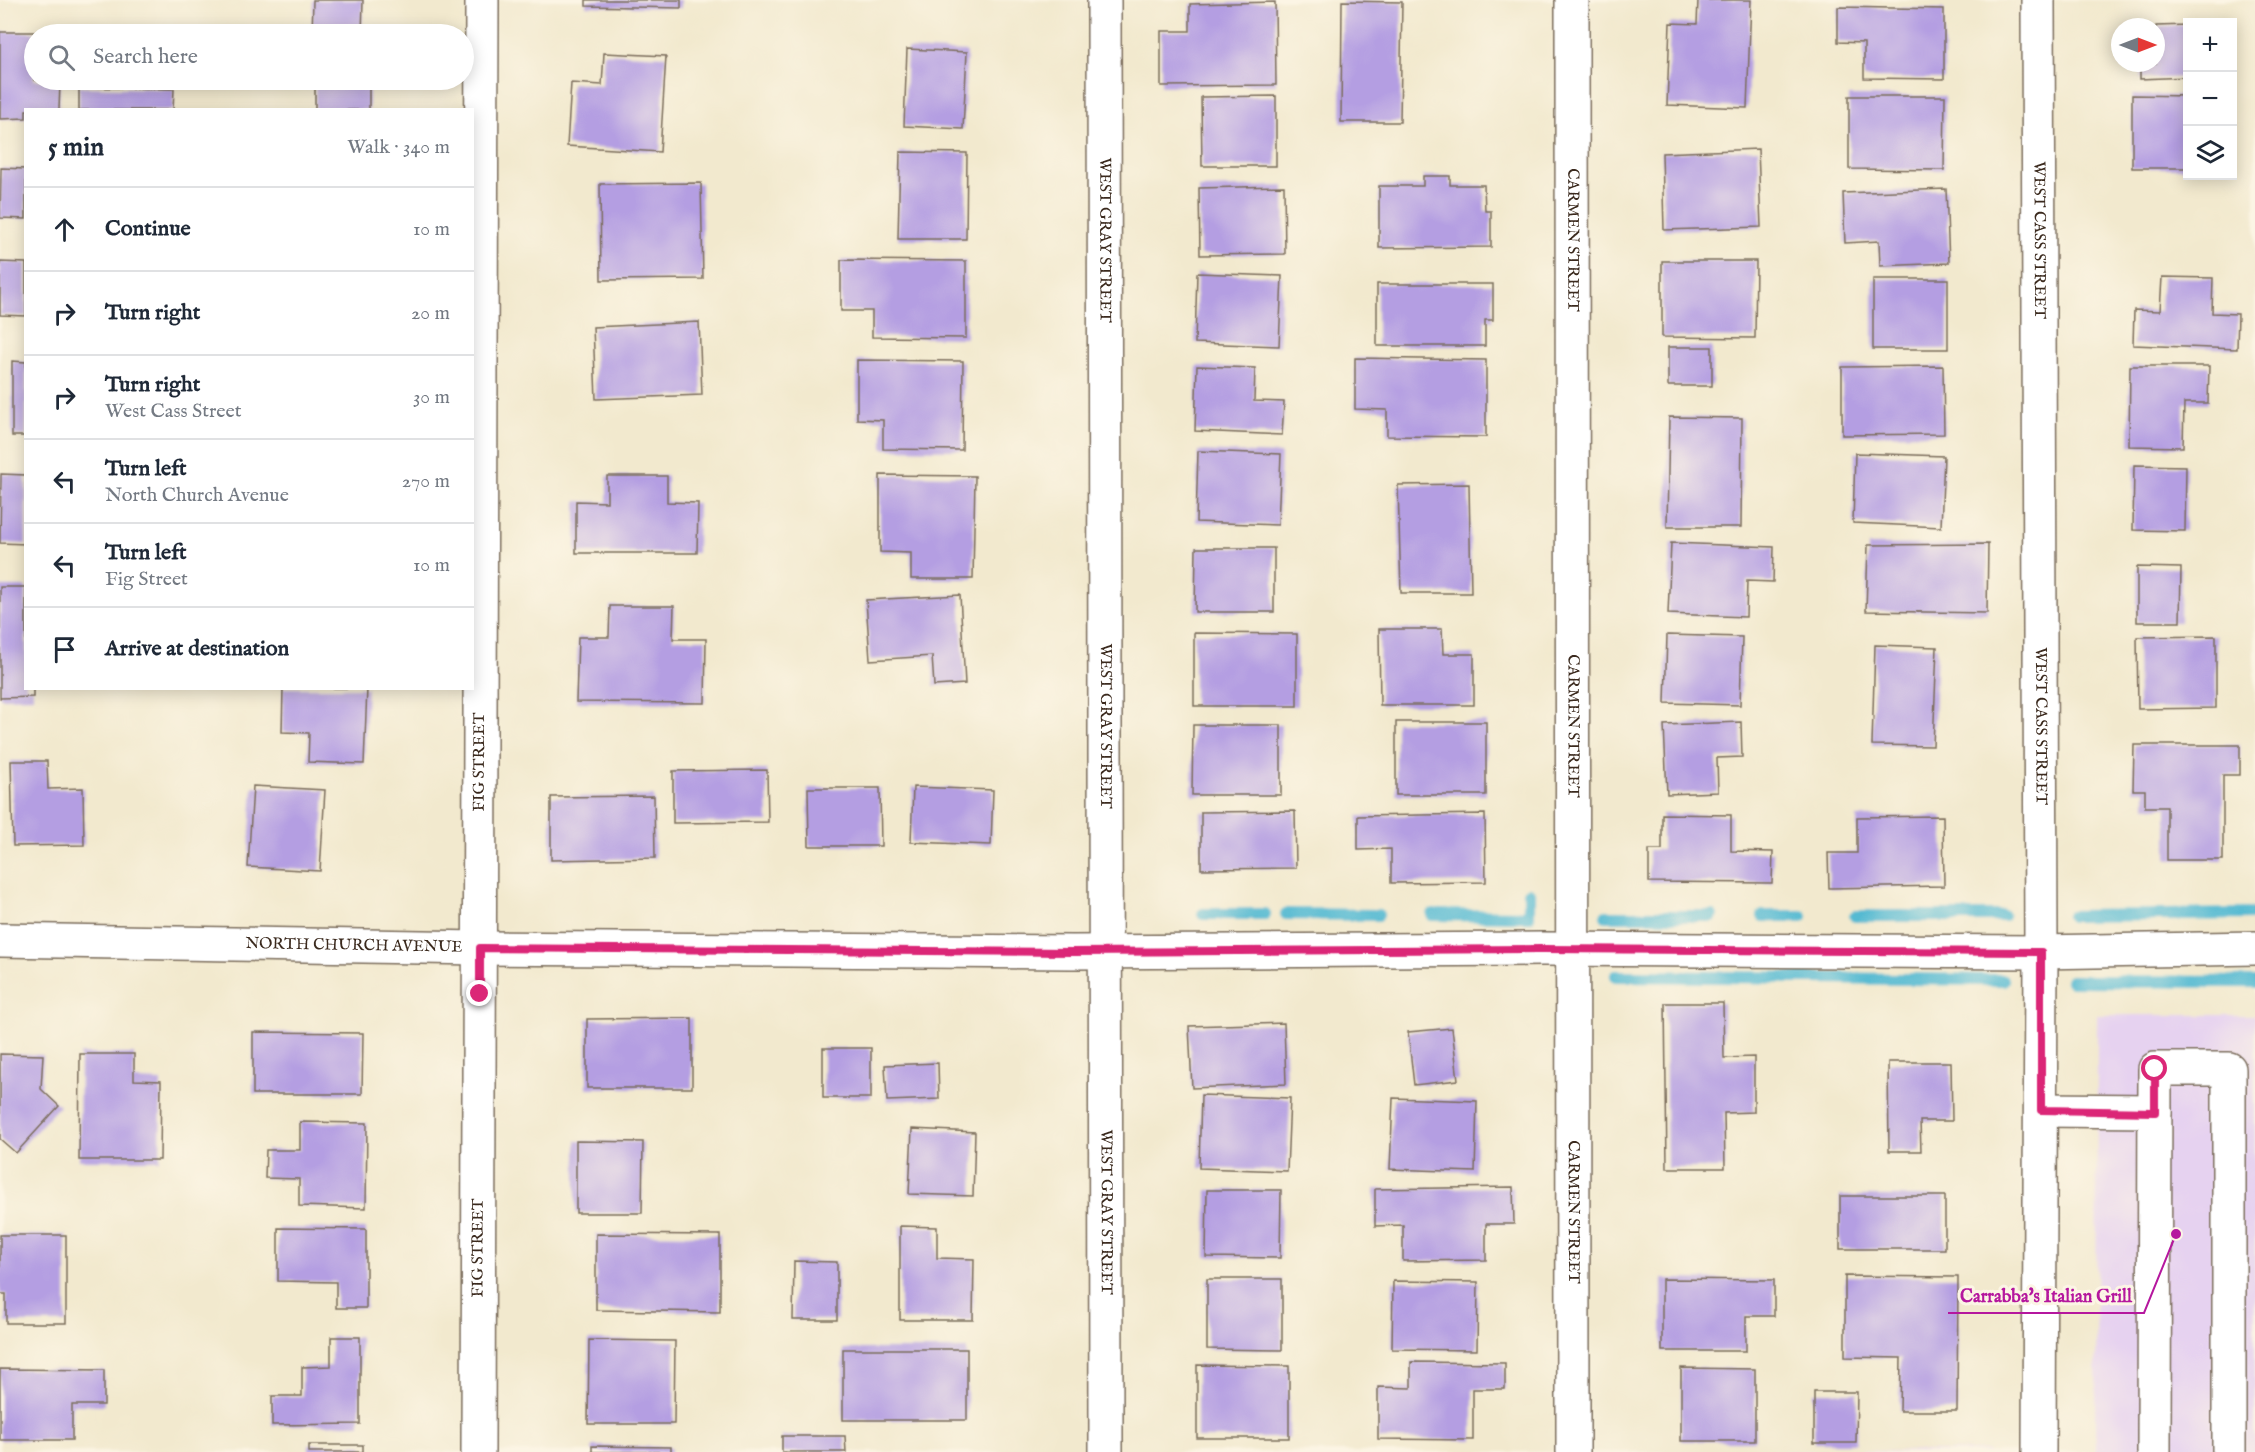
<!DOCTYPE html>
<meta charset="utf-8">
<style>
body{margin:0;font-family:"IM FELL English",serif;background:#f6f6f7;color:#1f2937}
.controls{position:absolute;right:18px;top:18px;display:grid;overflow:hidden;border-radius:0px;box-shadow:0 3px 15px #0003}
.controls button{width:54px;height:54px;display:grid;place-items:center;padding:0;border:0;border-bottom:2px solid #e0e1e3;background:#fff;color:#1f2937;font:30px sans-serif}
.compass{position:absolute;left:2111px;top:18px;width:54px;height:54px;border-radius:50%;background:#fff;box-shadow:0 3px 15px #0003;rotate:90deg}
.stop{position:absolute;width:18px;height:18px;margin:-14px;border:4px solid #db2777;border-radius:50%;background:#fff}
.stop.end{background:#db2777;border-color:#fff;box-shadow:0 2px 6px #0008}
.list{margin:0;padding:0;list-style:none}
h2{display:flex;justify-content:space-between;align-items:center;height:78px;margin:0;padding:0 24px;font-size:26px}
h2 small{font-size:20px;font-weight:400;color:#747a83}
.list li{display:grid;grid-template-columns:39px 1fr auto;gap:18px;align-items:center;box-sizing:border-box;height:84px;padding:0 24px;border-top:2px solid #e0e1e3}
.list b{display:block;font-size:22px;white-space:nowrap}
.list p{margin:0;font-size:20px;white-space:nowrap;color:#747a83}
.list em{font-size:20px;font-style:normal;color:#747a83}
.icon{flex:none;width:33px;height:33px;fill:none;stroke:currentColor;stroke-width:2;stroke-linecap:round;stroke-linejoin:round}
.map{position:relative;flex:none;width:2255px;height:1452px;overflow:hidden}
.search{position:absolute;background:#fff;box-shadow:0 3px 15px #0003;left:24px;top:24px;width:450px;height:66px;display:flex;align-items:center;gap:15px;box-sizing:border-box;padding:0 21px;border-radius:33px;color:#747a83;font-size:22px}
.panel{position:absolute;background:#fff;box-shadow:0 3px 15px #0003;left:24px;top:108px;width:450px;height:582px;border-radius:0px}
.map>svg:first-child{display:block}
</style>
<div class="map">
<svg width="2255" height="1452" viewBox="0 0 2255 1452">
<rect width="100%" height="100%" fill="#fcf5e5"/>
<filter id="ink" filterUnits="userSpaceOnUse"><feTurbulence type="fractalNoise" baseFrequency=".0167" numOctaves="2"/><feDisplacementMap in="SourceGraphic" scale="12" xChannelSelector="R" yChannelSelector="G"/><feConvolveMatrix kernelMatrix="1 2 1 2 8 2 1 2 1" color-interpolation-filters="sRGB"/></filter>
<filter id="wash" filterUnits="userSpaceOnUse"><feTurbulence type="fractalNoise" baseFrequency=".008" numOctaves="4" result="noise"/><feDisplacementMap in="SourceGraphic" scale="24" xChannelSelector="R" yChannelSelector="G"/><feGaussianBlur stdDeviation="1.35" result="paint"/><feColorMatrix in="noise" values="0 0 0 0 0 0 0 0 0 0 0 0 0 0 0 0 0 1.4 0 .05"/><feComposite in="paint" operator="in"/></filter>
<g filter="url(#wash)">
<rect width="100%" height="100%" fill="#f2e9ce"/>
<g fill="#e6d2f0">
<path d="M 2097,1015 L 2255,1015 L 2255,1452 L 2096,1452 Z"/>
<path d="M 1988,1451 L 1988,1452 L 1624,1452 Z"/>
</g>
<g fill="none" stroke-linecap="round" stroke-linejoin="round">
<g stroke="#54bad2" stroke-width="12">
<path d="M 1203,914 L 1265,914"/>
<path d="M 1286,914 L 1378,915"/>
<path d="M 1432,915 L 1529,916 L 1529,893"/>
<path d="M 1606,916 L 1712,916"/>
<path d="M 1763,916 L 1802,916"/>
<path d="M 1855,916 L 2003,916"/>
<path d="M 2072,916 L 2255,914"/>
<path d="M 1616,976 L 2003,980"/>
<path d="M 2071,981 L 2255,982"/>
</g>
</g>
<g id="blocks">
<g fill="#b49ee2">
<path d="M 313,0 L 363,0 L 362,34 L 312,34 Z"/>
<path d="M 586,0 L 681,0 L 681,8 L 586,6 Z"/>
<path d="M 1698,0 L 1751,0 L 1747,108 L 1667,105 L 1670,23 L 1697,24 Z"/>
<path d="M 1342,1 L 1402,2 L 1400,122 L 1341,122 Z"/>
<path d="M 1275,2 L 1276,85 L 1161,86 L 1161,31 L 1190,31 L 1190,4 Z"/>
<path d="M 1838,7 L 1944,9 L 1944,79 L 1864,78 L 1864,43 L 1838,42 Z"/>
<path d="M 2188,25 L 2188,77 L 2140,79 L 2140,63 L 2156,63 L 2156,26 Z"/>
<path d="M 0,32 L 34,32 L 34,80 L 81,80 L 81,82 L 60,83 L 59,110 L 26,110 L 26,118 L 0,119 Z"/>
<path d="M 907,49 L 967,52 L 963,129 L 904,126 Z"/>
<path d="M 604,53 L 666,56 L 660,152 L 567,146 L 571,83 L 602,85 Z"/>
<rect x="315" y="85" width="54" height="25"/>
<path d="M 79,87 L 174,89 L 173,110 L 79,110 Z"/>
<path d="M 2132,95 L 2188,96 L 2188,168 L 2132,168 Z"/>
<path d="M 1276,96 L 1276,166 L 1202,166 L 1201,97 Z"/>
<path d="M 1849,96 L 1945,96 L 1944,170 L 1849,169 Z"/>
<path d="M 1758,149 L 1761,227 L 1664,230 L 1662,153 Z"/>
<path d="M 900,152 L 967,153 L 966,239 L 898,239 Z"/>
<path d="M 1,168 L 26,169 L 26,219 L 0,218 Z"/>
<path d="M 1423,176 L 1450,176 L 1450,185 L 1484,185 L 1485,211 L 1491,211 L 1491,247 L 1379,248 L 1379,186 L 1423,186 Z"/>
<path d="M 701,183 L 703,279 L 601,280 L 600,184 Z"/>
<path d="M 1284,186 L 1285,254 L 1200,255 L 1199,188 Z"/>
<path d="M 1946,189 L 1949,263 L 1880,266 L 1879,241 L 1845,243 L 1843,193 Z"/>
<path d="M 841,260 L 966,261 L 966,338 L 872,337 L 872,311 L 841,311 Z"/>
<path d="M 1662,261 L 1756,261 L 1755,338 L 1662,337 Z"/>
<path d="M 0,262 L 26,263 L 26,316 L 0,315 Z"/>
<path d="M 1197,273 L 1282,276 L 1279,346 L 1195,343 Z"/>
<path d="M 2162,277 L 2213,278 L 2212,313 L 2238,314 L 2237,349 L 2133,345 L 2134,310 L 2160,311 Z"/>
<rect x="1873" y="279" width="75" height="70"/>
<path d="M 1377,284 L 1493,284 L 1493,320 L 1485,320 L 1485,346 L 1377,346 Z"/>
<path d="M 699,322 L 702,395 L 596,399 L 593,327 Z"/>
<rect x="1668" y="347" width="44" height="39"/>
<path d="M 1355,358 L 1486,360 L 1486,437 L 1387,436 L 1387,410 L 1355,409 Z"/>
<path d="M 857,360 L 963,361 L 962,450 L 883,449 L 883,420 L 857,419 Z"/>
<path d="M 12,361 L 26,362 L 26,436 L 12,436 Z"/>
<path d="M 1197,366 L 1255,368 L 1254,401 L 1284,402 L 1282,435 L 1195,431 Z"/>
<path d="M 1943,366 L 1944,434 L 1842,435 L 1842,367 Z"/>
<path d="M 2130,366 L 2209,366 L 2208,403 L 2184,403 L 2183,447 L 2129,446 Z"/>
<path d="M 1669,417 L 1742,418 L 1741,527 L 1667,527 Z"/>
<path d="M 1198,451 L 1281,454 L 1278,525 L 1196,522 Z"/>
<path d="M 1855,453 L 1944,456 L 1941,527 L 1853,523 Z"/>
<path d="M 2134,465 L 2186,466 L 2185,531 L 2133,530 Z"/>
<path d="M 1,474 L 26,475 L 26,544 L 0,543 Z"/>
<path d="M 880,475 L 975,476 L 973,579 L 911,579 L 911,553 L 880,552 Z"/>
<path d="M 607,476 L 667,476 L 667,502 L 698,503 L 697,553 L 576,553 L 576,501 L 607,502 Z"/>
<path d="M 1469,484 L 1471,593 L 1401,593 L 1398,485 Z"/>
<path d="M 1671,543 L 1774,547 L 1773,582 L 1747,581 L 1746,617 L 1668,614 Z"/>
<path d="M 1988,544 L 1987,613 L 1866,611 L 1868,545 Z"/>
<path d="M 1196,548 L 1274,548 L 1274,612 L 1195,612 Z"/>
<path d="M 2137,567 L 2181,568 L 2180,622 L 2137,622 Z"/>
<path d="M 0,587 L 26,587 L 26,688 L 33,688 L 33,697 L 0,698 Z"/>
<path d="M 960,595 L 965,684 L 934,686 L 932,656 L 870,660 L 866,600 Z"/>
<path d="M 610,606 L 674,606 L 673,639 L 706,639 L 705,703 L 576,702 L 578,637 L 609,637 Z"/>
<path d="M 1379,629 L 1442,629 L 1443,654 L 1474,654 L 1474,705 L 1380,705 Z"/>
<path d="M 1194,633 L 1297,634 L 1297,706 L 1194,706 Z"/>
<path d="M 1667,635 L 1742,637 L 1740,705 L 1665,703 Z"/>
<path d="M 2216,636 L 2216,708 L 2138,709 L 2137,637 Z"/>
<path d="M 1875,645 L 1937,647 L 1933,746 L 1872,745 Z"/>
<path d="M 283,688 L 367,688 L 364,764 L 308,762 L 309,733 L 282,732 Z"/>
<rect x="1396" y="722" width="90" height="73"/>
<path d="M 1741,722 L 1742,757 L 1717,758 L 1718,792 L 1667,794 L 1664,725 Z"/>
<path d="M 1193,725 L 1281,725 L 1281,795 L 1192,795 Z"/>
<path d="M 2134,745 L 2240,745 L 2240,775 L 2223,775 L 2223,860 L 2167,860 L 2167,807 L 2145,807 L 2145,790 L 2133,790 Z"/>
<path d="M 11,761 L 47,761 L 48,789 L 83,788 L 84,845 L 13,846 Z"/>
<path d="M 767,770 L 768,822 L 673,823 L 673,771 Z"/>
<path d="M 253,786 L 325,790 L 320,871 L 248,867 Z"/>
<path d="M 913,787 L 993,790 L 991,845 L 911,842 Z"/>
<path d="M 808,788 L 880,788 L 881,846 L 809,846 Z"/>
<path d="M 654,796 L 655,858 L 551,860 L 551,797 Z"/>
<path d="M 1295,811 L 1296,868 L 1201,869 L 1201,812 Z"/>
<path d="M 1485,814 L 1486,882 L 1391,883 L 1391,849 L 1358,850 L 1358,816 Z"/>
<path d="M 1662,814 L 1731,815 L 1731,851 L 1773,852 L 1772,883 L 1649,882 L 1649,850 L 1662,850 Z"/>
<path d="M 1943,816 L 1944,886 L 1829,888 L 1828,853 L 1857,853 L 1857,817 Z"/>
<path d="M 1665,1003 L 1723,1003 L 1724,1058 L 1754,1057 L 1754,1112 L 1724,1113 L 1725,1168 L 1667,1168 Z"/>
<path d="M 692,1018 L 692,1088 L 587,1088 L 587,1019 Z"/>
<path d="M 1284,1023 L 1286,1084 L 1192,1088 L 1189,1026 Z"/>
<path d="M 1452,1028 L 1458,1080 L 1414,1085 L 1408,1032 Z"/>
<path d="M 253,1032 L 363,1033 L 362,1094 L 253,1094 Z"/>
<rect x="823" y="1048" width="48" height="50"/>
<path d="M 0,1054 L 43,1055 L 41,1089 L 59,1106 L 16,1153 L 0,1139 Z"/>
<path d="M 80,1054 L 134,1054 L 134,1080 L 161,1081 L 160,1160 L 79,1160 Z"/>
<path d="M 1888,1062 L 1951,1062 L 1952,1121 L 1920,1121 L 1921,1151 L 1889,1151 Z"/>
<path d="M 938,1063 L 939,1099 L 887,1101 L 885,1065 Z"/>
<path d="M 1201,1095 L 1290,1098 L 1287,1171 L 1199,1168 Z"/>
<path d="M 1393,1098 L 1477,1101 L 1475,1172 L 1390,1169 Z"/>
<path d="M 300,1122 L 367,1123 L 366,1208 L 299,1206 L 299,1179 L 265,1178 L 266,1150 L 300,1150 Z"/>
<path d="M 912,1129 L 975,1132 L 973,1196 L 909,1194 Z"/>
<path d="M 576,1141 L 643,1142 L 642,1213 L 576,1213 Z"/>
<path d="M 1513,1187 L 1514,1224 L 1486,1224 L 1486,1260 L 1403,1261 L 1403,1225 L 1375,1226 L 1375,1189 Z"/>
<path d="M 1207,1190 L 1281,1190 L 1280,1258 L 1206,1257 Z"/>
<rect x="1840" y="1196" width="105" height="53"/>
<path d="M 900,1226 L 937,1227 L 937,1258 L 974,1259 L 973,1320 L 900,1320 Z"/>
<path d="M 278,1228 L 366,1229 L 366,1308 L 336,1308 L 336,1282 L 278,1281 Z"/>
<path d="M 596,1234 L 720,1235 L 720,1312 L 596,1310 Z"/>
<path d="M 0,1235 L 66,1235 L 66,1323 L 6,1323 L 6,1294 L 0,1294 Z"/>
<path d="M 794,1261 L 837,1262 L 837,1320 L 793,1320 Z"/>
<path d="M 1845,1276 L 1958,1277 L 1957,1411 L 1900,1411 L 1901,1358 L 1845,1357 Z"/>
<path d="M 1207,1279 L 1282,1279 L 1282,1350 L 1207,1349 Z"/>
<path d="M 1662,1279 L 1774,1280 L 1774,1316 L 1746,1316 L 1746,1351 L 1662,1351 Z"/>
<path d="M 1393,1281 L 1478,1282 L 1477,1350 L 1392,1349 Z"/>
<path d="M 331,1337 L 360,1337 L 360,1424 L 272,1425 L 272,1396 L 302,1396 L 302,1367 L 331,1366 Z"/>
<path d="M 589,1340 L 675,1341 L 674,1424 L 588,1424 Z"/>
<rect x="843" y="1349" width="124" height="71"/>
<path d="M 1411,1362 L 1505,1363 L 1505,1389 L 1473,1389 L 1473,1440 L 1378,1439 L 1378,1387 L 1411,1388 Z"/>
<path d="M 1197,1365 L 1289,1366 L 1289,1438 L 1197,1438 Z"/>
<path d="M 1681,1368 L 1755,1369 L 1755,1441 L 1681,1441 Z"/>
<path d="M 0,1369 L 104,1370 L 104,1405 L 72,1405 L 72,1440 L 0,1440 Z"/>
<path d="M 1814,1392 L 1857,1392 L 1856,1443 L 1814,1443 Z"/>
<path d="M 782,1436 L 845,1436 L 846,1452 L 782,1452 Z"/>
<rect x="309" y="1445" width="54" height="7"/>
<path d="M 592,1446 L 671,1447 L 671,1452 L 592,1452 Z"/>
</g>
</g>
</g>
<g filter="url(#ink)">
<use href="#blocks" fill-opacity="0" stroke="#7b6d5c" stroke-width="1.5"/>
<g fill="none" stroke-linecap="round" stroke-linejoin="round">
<defs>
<g id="minor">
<path id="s1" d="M 1104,0 L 1106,1452"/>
<path id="s2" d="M 1572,0 L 1573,1452"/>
<path id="s3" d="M 2038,0 L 2041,952 L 2039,1452"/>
<path id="s4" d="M 0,940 L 480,948 L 1072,952 L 1542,949 L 2041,952 L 2255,948"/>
<path d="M 2041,1110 L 2155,1111"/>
<path id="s5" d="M 478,1452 L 482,0"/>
<path d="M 2154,1452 L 2155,1069 L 2229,1069 L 2229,1452"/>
</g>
</defs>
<use href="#minor" stroke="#7b6d5c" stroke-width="36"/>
<use href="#minor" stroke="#fff" stroke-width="33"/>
</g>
</g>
<g fill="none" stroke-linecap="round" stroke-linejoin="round" filter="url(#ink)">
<path stroke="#db2777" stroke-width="8" d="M 480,994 L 480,948 L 1072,952 L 1542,949 L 2041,952 L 2041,1110 L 2155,1112 L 2155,1069"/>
</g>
<g text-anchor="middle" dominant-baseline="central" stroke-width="6" stroke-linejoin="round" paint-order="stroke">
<g font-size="16" fill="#3b2a1e" stroke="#fcf5e5">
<text stroke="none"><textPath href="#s1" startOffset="240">WEST GRAY STREET</textPath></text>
<text stroke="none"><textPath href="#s2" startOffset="240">CARMEN STREET</textPath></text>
<text stroke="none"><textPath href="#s3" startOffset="240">WEST CASS STREET</textPath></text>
<text stroke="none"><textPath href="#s1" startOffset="726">WEST GRAY STREET</textPath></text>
<text stroke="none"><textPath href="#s2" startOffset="726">CARMEN STREET</textPath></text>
<text stroke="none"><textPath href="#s3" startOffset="726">WEST CASS STREET</textPath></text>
<text stroke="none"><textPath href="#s5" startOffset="690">FIG STREET</textPath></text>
<text stroke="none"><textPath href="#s4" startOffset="354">NORTH CHURCH AVENUE</textPath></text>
<text stroke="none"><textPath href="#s1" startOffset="1212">WEST GRAY STREET</textPath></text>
<text stroke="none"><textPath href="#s2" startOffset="1212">CARMEN STREET</textPath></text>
<text stroke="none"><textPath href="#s5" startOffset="204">FIG STREET</textPath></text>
</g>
</g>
<path fill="none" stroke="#b5179e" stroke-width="2" d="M2176 1234L2144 1313H1948"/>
<circle fill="#b5179e" stroke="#fcf5e5" stroke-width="2" cx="2176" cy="1234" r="6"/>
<g font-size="18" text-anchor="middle" font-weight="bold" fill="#b5179e" stroke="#fcf5e5" stroke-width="6" stroke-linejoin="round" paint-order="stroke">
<text x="2046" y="1302">Carrabba's Italian Grill</text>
</g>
</svg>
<div class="controls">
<button>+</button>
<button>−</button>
<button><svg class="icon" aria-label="layers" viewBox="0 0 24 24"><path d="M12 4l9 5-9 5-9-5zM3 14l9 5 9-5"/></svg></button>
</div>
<svg class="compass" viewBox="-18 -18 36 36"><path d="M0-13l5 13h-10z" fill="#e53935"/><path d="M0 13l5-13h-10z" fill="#747a83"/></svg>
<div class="stop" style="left:2155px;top:1069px"></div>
<div class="stop end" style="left:480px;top:994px"></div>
<div class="search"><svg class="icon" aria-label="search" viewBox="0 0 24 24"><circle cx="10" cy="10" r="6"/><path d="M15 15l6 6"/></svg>Search here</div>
<section class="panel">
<h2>5 min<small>Walk · 340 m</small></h2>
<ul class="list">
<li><svg class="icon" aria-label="ahead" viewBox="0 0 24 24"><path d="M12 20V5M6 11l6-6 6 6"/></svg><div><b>Continue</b></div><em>10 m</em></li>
<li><svg class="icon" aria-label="right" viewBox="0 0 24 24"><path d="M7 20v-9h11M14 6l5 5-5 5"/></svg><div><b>Turn right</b></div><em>20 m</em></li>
<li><svg class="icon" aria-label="right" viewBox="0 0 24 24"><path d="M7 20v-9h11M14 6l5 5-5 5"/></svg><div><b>Turn right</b><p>West Cass Street</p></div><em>30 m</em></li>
<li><svg class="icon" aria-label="left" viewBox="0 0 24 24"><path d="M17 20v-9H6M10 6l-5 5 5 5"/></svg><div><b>Turn left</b><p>North Church Avenue</p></div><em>270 m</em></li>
<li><svg class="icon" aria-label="left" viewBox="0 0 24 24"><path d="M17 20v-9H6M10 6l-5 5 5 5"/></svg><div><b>Turn left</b><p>Fig Street</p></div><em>10 m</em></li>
<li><svg class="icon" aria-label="arrive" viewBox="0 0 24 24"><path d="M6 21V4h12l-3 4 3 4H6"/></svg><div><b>Arrive at destination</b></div></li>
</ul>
</section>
</div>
